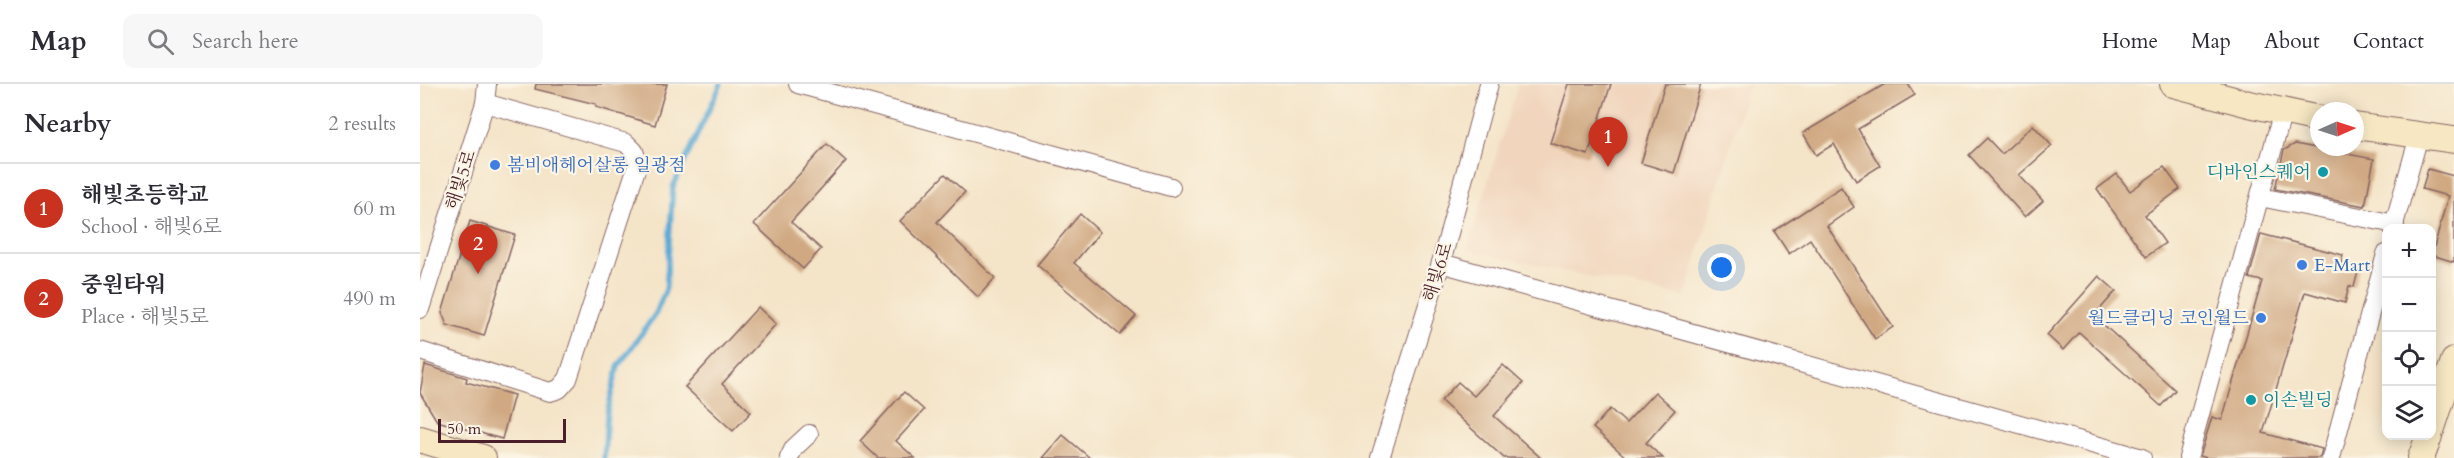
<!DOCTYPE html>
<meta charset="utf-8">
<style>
body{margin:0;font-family:Cardo,"Noto Serif KR",serif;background:#f7f7f7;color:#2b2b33}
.controls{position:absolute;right:18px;bottom:18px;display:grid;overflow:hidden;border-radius:12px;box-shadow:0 3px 15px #0003}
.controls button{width:54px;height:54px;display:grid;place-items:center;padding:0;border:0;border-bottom:2px solid #e1e1e2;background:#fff;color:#2b2b33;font:30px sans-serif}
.compass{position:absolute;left:1890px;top:18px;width:54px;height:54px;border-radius:50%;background:#fff;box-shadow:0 3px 15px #0003;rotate:87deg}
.scale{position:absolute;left:18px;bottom:15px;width:128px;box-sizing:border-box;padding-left:6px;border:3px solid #4a1f2b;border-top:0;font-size:16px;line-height:21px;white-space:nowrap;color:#4a1f2b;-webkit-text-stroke:4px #fcf5e5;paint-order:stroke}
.you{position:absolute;left:1302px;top:184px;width:21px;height:21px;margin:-15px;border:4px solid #fff;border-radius:50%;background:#1a73e8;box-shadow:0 0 0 9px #1a73e833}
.badge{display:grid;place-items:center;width:39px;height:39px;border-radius:50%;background:#c8321e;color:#fff;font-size:20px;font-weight:700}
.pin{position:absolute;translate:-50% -50px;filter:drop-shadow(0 2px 3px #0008)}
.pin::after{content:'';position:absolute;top:32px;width:21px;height:18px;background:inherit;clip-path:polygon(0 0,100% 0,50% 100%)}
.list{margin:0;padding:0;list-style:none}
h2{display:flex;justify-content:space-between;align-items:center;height:78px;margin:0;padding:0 24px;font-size:26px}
h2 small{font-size:20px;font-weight:400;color:#7c7c81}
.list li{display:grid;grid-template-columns:39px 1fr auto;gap:18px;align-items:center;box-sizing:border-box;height:90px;padding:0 24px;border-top:2px solid #e1e1e2}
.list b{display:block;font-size:22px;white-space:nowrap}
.list p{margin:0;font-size:20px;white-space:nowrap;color:#7c7c81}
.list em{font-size:20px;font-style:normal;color:#7c7c81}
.icon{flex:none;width:33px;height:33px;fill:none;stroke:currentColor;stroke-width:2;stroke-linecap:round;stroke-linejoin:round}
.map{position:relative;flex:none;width:2034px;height:374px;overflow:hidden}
header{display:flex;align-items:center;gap:36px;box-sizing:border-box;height:84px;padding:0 30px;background:#fff;border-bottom:2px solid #e1e1e2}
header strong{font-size:28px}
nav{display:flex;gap:33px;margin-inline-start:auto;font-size:21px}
.search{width:420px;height:54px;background:#f7f7f7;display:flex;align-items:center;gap:15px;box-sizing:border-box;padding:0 21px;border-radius:12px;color:#7c7c81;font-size:22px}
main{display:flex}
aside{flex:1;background:#fff}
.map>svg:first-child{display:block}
</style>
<header>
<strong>Map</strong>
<div class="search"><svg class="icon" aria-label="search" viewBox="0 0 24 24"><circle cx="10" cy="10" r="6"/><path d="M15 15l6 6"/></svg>Search here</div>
<nav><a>Home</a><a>Map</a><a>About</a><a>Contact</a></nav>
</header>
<main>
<aside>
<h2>Nearby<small>2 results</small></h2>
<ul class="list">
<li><span class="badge">1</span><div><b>해빛초등학교</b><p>School · 해빛6로</p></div><em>60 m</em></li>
<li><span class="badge">2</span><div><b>중원타워</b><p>Place · 해빛5로</p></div><em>490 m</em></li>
</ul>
</aside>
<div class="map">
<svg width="2034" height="374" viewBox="0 0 2034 374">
<rect width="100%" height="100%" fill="#fcf5e5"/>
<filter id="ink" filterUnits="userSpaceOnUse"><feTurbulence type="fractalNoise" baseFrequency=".0167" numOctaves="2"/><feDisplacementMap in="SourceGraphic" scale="12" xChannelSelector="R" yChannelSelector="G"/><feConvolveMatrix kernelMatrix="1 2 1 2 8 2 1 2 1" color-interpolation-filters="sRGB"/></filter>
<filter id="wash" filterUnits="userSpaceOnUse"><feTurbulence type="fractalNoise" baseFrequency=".008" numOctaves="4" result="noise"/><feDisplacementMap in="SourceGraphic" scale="24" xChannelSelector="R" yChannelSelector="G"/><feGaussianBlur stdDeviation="1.35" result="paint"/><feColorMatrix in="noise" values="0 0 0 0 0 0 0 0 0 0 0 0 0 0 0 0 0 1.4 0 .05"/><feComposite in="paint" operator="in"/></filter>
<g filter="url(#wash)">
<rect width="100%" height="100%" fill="#f4e4c8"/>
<path fill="#f1d5bd" d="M 1098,0 L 1329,0 L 1265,213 L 1047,166 Z"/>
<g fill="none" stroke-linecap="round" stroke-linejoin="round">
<path stroke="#5baad5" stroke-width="5" d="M 184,374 L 187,329 L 198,283 L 236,229 L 246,205 L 253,103 L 301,0"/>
</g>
<g id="blocks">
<g fill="#d0a983">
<path d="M 116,0 L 247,0 L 235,41 L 176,23 L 176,20 L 115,5 Z"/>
<path d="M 1149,0 L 1191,0 L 1168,71 L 1130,59 Z"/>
<path d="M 1245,0 L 1281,0 L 1254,89 L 1221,79 Z"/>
<path d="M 1465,0 L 1488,0 L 1495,11 L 1438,45 L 1460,82 L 1436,97 L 1414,60 L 1396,71 L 1383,49 Z"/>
<path d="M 1613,41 L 1632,62 L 1599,91 L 1623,117 L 1605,133 L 1549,71 L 1567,54 L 1582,70 Z"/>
<path d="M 407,60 L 426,77 L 371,138 L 401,165 L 383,185 L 334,140 Z"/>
<path d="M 1875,60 L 1954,75 L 1945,122 L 1855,105 L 1864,66 Z"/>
<path d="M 1744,83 L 1760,105 L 1725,131 L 1745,159 L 1726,173 L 1677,105 L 1697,90 L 1710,107 Z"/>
<path d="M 2008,85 L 2034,92 L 2034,178 L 2012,171 L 2028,112 L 2002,105 Z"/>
<path d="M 525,90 L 545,108 L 517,138 L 575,194 L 558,213 L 480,137 Z"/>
<path d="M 1421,103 L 1434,123 L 1407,142 L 1473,243 L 1455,255 L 1390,155 L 1369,170 L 1354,147 Z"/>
<path d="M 660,130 L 680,148 L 654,179 L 716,232 L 700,251 L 617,181 Z"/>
<path d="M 50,137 L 95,151 L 64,252 L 27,241 L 22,229 Z"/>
<path d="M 1841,150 L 1923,171 L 1921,180 L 1939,184 L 1934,203 L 1929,202 L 1925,219 L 1885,208 L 1843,349 L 1902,365 L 1900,374 L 1787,374 L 1780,372 L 1792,333 L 1802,336 L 1842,197 L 1829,194 Z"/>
<path d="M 1679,192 L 1696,207 L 1674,232 L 1755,306 L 1741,322 L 1659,248 L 1643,266 L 1627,251 Z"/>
<path d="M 338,223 L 356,240 L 302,300 L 331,328 L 313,347 L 265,303 Z"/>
<path d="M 5,281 L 47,294 L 46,298 L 94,311 L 82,355 L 17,337 L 0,309 Z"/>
<path d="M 1083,281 L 1103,299 L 1074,332 L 1121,374 L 1084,374 L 1021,317 L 1038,298 L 1054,312 Z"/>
<path d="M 484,308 L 504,326 L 476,357 L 495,374 L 458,374 L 440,357 Z"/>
<path d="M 1235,308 L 1255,326 L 1226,359 L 1243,374 L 1207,374 L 1173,344 L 1190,325 L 1206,339 Z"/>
<path d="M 643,351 L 670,374 L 623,374 Z"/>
</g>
</g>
</g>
<g filter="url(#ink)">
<use href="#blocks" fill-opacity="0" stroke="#866462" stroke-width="1.5"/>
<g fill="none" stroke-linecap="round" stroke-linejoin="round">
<defs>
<g id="street">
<path d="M 378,0 L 751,103"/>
<path d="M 1840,113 L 1975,140"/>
<path d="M 1973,144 L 1999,52"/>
<path d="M 1021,179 L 1722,374"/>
<path d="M 0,225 L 65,19 L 67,0"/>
<path d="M 0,267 L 130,308 L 139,305 L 148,295 L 218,79 L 214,67 L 206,59 L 65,19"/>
<path d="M 369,374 L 374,364 L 389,350"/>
<path d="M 960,374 L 1021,179 L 1069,0"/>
<path d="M 1768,374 L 1863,27"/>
<path d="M 1911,374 L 1966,170"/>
</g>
<g id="secondary">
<path d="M 1753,0 L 1829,20 L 1899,35"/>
<path d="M 1935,42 L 2034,56"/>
<path d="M 2012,344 L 2034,277"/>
<path d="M 0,355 L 63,374"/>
<path d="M 2001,374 L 2009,352"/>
</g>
</defs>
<use href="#street" stroke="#866462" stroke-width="20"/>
<use href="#secondary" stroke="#866462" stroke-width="28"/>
<use href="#street" stroke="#fff" stroke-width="18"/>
<use href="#secondary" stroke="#f7e8c3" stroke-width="26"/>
</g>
</g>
<g fill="#3f7fe0" stroke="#fcf5e5" stroke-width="2">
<circle cx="75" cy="81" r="6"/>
<circle cx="1882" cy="181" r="6"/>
<circle cx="1841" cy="234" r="6"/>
</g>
<g fill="#0f9aa8" stroke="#fcf5e5" stroke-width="2">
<circle cx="1903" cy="88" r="6"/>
<circle cx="1831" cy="316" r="6"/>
</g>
<g text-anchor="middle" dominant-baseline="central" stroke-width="4.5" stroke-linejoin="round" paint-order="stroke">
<g font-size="18" fill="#366cbe" stroke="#fcf5e5" text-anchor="start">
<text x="87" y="81">봄비애헤어살롱 일광점</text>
<text x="1894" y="181">E-Mart</text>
<text x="1829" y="234" text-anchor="end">월드클리닝 코인월드</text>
</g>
<g font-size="18" fill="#0d838f" stroke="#fcf5e5" text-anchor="end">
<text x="1891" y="88">디바인스퀘어</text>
<text x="1843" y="316" text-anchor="start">이손빌딩</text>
</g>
<g font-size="18" fill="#4a1f2b" stroke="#fcf5e5">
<text transform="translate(41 96) rotate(-72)">해빛5로</text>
<text transform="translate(1018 188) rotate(-73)">해빛6로</text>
</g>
</g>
</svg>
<div class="controls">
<button>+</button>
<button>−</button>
<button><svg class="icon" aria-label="locate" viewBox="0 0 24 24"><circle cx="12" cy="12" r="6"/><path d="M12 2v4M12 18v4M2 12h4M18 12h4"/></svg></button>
<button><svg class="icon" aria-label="layers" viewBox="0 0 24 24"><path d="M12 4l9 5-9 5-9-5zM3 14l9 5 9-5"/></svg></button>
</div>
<svg class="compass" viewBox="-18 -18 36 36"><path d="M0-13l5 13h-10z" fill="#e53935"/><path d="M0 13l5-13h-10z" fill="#7c7c81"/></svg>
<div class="scale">50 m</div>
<div class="you"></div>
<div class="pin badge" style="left:1188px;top:83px">1</div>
<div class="pin badge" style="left:58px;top:190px">2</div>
</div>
</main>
